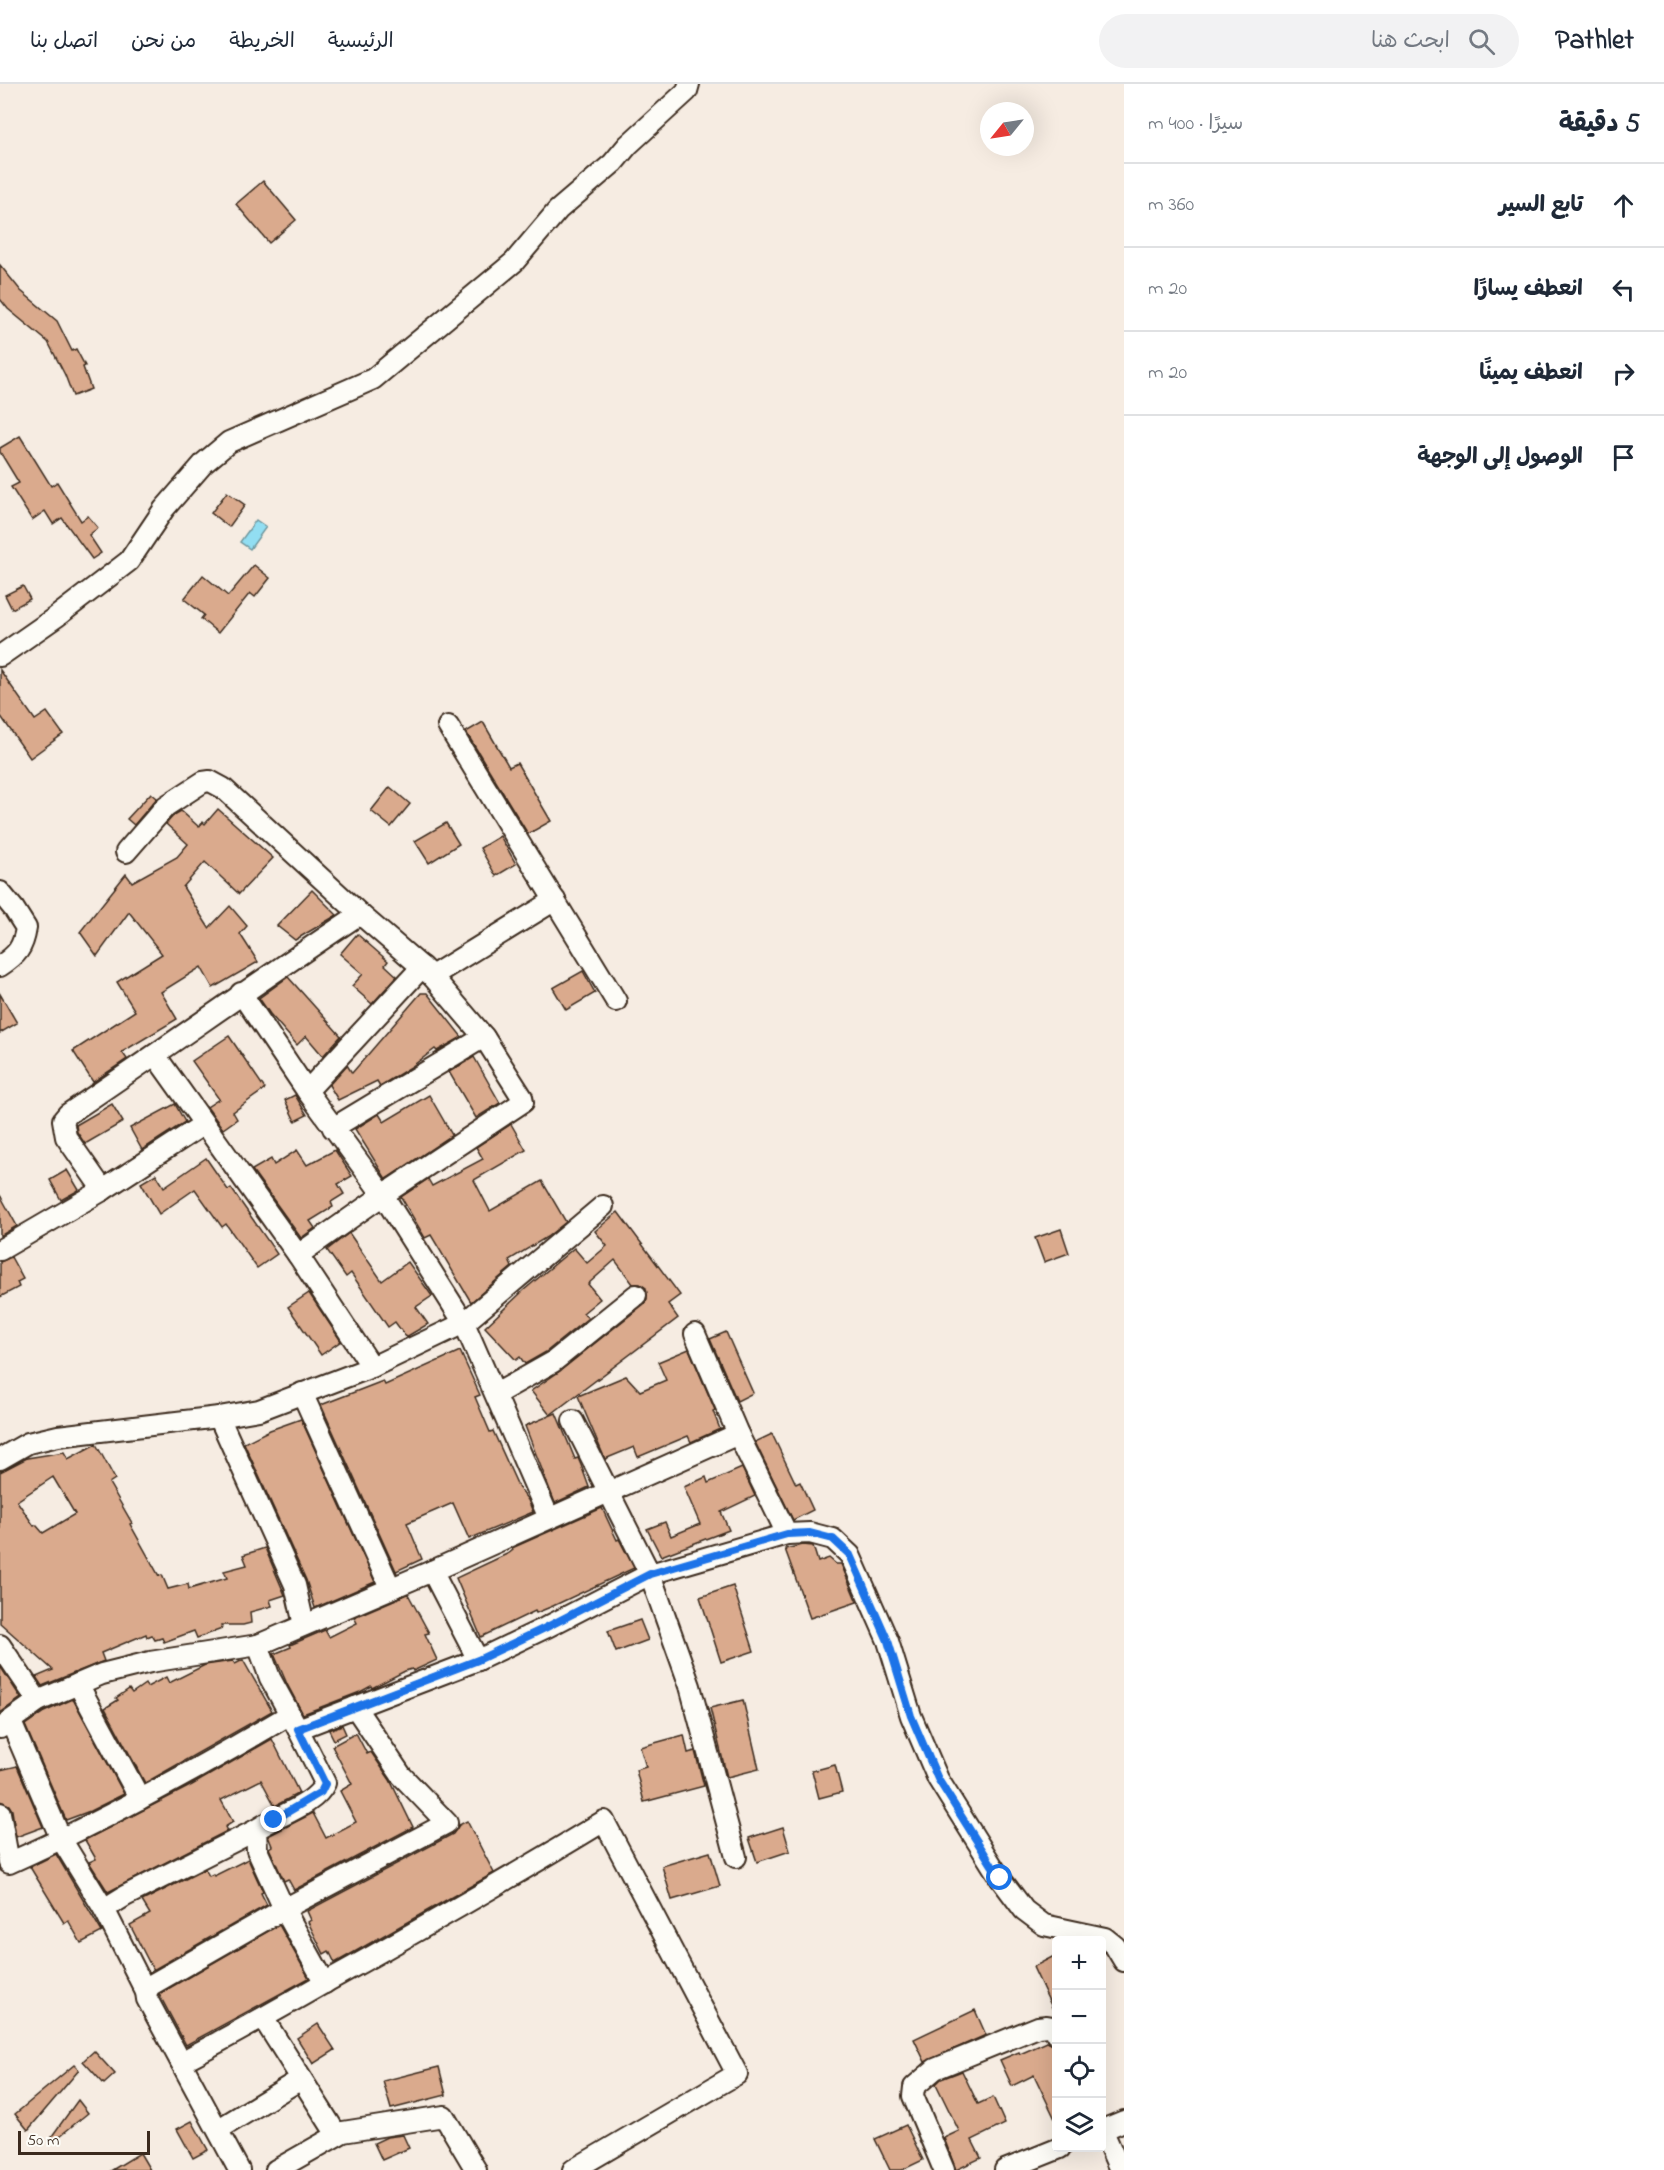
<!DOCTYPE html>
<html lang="ar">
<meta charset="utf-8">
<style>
body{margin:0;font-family:"Indie Flower","Playpen Sans Arabic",sans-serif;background:#f2f2f3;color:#1f2937;direction:rtl}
.controls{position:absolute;right:18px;bottom:18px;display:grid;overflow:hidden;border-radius:6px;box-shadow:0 6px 24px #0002}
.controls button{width:54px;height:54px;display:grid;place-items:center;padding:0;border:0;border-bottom:2px solid #e0e1e3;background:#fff;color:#1f2937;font:30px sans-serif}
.compass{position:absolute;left:980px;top:18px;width:54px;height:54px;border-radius:50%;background:#fff;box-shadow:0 6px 24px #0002;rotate:240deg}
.scale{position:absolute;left:18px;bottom:15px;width:132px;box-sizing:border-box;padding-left:6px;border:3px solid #3b2a1e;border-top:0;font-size:16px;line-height:21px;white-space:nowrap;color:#3b2a1e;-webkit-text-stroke:4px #fdfcf7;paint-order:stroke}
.stop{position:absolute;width:18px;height:18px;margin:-14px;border:4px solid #1a73e8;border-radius:50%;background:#fff}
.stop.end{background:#1a73e8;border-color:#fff;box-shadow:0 2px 6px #0008}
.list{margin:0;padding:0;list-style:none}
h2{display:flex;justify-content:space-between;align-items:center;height:78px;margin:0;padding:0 24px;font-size:26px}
h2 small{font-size:20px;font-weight:400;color:#747a83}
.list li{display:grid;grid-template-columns:39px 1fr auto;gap:18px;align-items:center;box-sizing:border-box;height:84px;padding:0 24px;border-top:2px solid #e0e1e3}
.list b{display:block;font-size:22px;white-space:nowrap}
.list em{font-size:20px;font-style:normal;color:#747a83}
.icon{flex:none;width:33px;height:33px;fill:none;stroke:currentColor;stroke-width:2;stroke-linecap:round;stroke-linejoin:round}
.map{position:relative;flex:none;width:1124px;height:2086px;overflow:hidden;direction:ltr}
header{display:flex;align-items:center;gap:36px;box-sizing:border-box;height:84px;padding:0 30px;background:#fff;border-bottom:2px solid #e0e1e3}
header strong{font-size:28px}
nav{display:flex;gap:33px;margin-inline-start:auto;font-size:21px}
.search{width:420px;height:54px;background:#f2f2f3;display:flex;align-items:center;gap:15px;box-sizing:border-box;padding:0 21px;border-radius:33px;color:#747a83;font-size:22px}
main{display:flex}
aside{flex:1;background:#fff}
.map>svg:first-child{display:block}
</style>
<header>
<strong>Pathlet</strong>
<div class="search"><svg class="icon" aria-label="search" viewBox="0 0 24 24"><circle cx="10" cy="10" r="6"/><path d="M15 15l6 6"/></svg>ابحث هنا</div>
<nav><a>الرئيسية</a><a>الخريطة</a><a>من نحن</a><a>اتصل بنا</a></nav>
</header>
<main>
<aside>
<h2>5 دقيقة<small>سيرًا · 400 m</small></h2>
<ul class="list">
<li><svg class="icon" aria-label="ahead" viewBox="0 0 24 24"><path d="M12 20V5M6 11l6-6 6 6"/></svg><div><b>تابع السير</b></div><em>360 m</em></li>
<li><svg class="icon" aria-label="left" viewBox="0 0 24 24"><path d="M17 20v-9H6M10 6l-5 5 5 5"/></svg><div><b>انعطف يسارًا</b></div><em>20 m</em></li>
<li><svg class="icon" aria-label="right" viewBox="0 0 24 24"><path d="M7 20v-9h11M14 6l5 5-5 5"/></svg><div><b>انعطف يمينًا</b></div><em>20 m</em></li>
<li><svg class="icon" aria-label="arrive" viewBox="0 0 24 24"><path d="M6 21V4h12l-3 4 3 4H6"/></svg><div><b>الوصول إلى الوجهة</b></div></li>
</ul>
</aside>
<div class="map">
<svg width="1124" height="2086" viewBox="0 0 1124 2086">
<defs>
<pattern id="water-ripples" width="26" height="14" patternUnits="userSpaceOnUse" patternTransform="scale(1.5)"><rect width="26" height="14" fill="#92def2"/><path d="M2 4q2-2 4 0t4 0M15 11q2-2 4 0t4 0" fill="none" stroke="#7fbfcf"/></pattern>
</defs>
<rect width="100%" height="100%" fill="#f6ece2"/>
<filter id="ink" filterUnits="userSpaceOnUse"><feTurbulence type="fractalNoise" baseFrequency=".0167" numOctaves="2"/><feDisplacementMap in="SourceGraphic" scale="12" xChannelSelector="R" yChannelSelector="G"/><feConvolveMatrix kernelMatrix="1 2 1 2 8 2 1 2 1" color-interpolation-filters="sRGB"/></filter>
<g filter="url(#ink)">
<path fill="url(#water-ripples)" stroke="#6f969d" stroke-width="1.5" d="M 256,436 L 266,443 L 250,465 L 240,458 Z"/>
<g fill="#daaa8d" stroke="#3b2a1e" stroke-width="1.5" fill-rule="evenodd">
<path d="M 263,97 L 296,136 L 269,159 L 236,120 Z"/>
<path d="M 0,181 L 21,207 L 57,237 L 72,267 L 76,265 L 85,282 L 83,283 L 91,305 L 73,312 L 65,291 L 48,258 L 8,225 L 0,215 Z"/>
<path d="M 20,352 L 51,402 L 57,398 L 81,437 L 88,432 L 98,444 L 89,451 L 101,469 L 92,475 L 62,434 L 53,440 L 45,427 L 32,436 L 11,403 L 19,399 L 0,368 L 0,364 Z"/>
<path d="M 227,408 L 245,421 L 229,443 L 211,429 Z"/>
<path d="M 254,481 L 270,494 L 255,513 L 250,509 L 218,549 L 201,535 L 204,531 L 184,515 L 203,491 L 228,512 Z"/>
<path d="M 23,502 L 30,515 L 12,525 L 5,511 Z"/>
<path d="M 0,586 L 35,636 L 47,628 L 63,650 L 30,674 L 0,631 Z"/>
<path d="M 483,638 L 509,683 L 517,679 L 551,737 L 528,750 L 466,648 Z"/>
<path d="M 390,703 L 410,720 L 391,743 L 371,727 Z"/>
<path d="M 151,709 L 157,714 L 134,741 L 127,735 Z"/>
<path d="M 218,725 L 273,774 L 239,810 L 205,778 L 183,803 L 209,844 L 230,822 L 247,842 L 240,850 L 258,878 L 213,904 L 201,883 L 161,908 L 177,935 L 122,968 L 127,975 L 93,998 L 73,967 L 135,927 L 117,898 L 162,870 L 129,828 L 97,872 L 80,848 L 126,790 L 132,798 L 177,773 L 188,760 L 166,740 L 174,731 L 181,727 L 199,743 L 203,738 L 205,740 Z"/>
<path d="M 446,739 L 459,760 L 429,779 L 415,757 Z"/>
<path d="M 500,752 L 516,780 L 496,792 L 480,764 Z"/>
<path d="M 312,806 L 337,831 L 295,856 L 277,842 Z"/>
<path d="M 357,850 L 388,877 L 385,881 L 397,892 L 372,920 L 352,902 L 363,890 L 340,870 Z"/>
<path d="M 583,887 L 595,909 L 566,926 L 553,904 Z"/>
<path d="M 288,893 L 341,952 L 323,972 L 306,952 L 297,961 L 270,930 L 259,914 Z"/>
<path d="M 421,909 L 427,909 L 462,953 L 437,967 L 435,965 L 411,983 L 380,1002 L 377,997 L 338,1016 L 329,1001 L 347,981 L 352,989 Z"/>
<path d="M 0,910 L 17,939 L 0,949 Z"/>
<path d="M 229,952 L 265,1005 L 233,1028 L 237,1035 L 223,1045 L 207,1023 L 219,1015 L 192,977 Z"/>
<path d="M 474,973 L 500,1019 L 476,1034 L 449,988 Z"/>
<path d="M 295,1011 L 307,1031 L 295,1037 L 285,1016 Z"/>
<path d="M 429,1011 L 452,1051 L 386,1095 L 355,1045 L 379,1030 L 384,1038 Z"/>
<path d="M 112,1020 L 123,1038 L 85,1060 L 77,1048 L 76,1041 Z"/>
<path d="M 175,1020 L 185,1038 L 142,1066 L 130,1044 Z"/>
<path d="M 511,1040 L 526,1066 L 474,1096 L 490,1127 L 542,1097 L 566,1138 L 547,1153 L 509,1176 L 512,1183 L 471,1218 L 431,1151 L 425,1154 L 401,1113 L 428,1095 L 432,1102 L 483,1075 L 476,1063 Z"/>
<path d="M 297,1066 L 307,1081 L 335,1066 L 352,1092 L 338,1100 L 344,1110 L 331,1118 L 333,1123 L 310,1137 L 315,1144 L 301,1154 L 252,1086 L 271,1075 L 274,1081 Z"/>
<path d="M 206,1074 L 228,1106 L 231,1104 L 277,1170 L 257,1184 L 226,1140 L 222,1143 L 195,1105 L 159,1130 L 141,1099 L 156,1090 L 164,1103 Z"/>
<path d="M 67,1086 L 79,1106 L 61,1116 L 50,1096 Z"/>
<path d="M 0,1111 L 17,1142 L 0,1152 Z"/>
<path d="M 618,1128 L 680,1211 L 668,1220 L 678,1234 L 550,1331 L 531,1307 L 560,1287 L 644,1220 L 647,1215 L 646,1204 L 640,1200 L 633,1200 L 615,1176 L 588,1200 L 600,1215 L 583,1229 L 588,1234 L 546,1268 L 525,1280 L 520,1273 L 516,1276 L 485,1243 L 524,1206 L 574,1164 L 587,1179 L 607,1162 L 595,1147 Z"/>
<path d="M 1061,1145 L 1069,1169 L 1044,1178 L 1035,1154 Z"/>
<path d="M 349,1149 L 382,1197 L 408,1178 L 432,1212 L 416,1223 L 428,1240 L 406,1253 L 395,1238 L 388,1243 L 351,1189 L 346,1193 L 327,1166 Z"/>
<path d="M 11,1173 L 23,1195 L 17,1198 L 19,1203 L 0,1213 L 0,1178 Z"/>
<path d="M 309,1209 L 341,1257 L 321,1271 L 288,1223 Z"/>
<path d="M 726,1248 L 753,1309 L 737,1317 L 710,1255 Z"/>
<path d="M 689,1265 L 715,1326 L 713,1327 L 720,1345 L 691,1358 L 688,1352 L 638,1373 L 634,1363 L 605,1375 L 578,1312 L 626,1292 L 640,1307 L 666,1296 L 658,1278 Z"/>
<path d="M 460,1267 L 480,1311 L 475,1313 L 490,1348 L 493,1347 L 519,1404 L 528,1416 L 533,1428 L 469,1455 L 453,1419 L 407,1439 L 422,1475 L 396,1487 L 397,1489 L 321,1321 L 383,1297 L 385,1301 Z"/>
<path d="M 556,1329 L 575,1375 L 578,1374 L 581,1381 L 589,1403 L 555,1419 L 525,1342 Z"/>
<path d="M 301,1335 L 375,1498 L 315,1524 L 306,1496 L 244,1359 L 270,1346 Z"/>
<path d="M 772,1350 L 796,1400 L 800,1398 L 813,1426 L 793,1436 L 755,1358 Z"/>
<path d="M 96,1360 L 115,1395 L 109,1399 L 132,1439 L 130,1440 L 159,1492 L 162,1491 L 168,1505 L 188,1500 L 189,1505 L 227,1494 L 224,1487 L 247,1481 L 243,1471 L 265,1464 L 285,1511 L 270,1516 L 272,1522 L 250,1528 L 251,1539 L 243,1541 L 221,1541 L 222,1545 L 197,1554 L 194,1547 L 164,1558 L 162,1554 L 155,1556 L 152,1551 L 147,1553 L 146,1550 L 101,1569 L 104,1577 L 42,1602 L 36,1593 L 53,1586 L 0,1539 L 0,1388 L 27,1374 L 64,1368 L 68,1375 ZM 53,1393 L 75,1430 L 43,1449 L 36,1441 L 34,1442 L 17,1417 Z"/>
<path d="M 742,1384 L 755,1412 L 721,1428 L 729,1446 L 661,1472 L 647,1445 L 665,1438 L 671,1452 L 700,1440 L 684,1403 L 706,1393 L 708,1399 Z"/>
<path d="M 602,1424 L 617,1456 L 619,1455 L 634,1484 L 553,1522 L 536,1529 L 535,1527 L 481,1553 L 456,1494 L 509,1469 L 513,1466 L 512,1464 Z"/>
<path d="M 803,1461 L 813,1462 L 818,1478 L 829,1474 L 836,1480 L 841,1480 L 857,1518 L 810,1534 L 785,1465 Z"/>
<path d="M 733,1502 L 754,1567 L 721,1578 L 700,1513 Z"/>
<path d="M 408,1510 L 429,1549 L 425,1550 L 437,1576 L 413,1587 L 412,1585 L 405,1587 L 372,1604 L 371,1602 L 360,1608 L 303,1630 L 287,1600 L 274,1570 L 291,1563 L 290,1561 L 325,1546 L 329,1553 L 357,1539 L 354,1533 Z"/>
<path d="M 640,1536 L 648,1556 L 616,1568 L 608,1547 Z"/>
<path d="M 243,1576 L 272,1627 L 145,1699 L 105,1624 L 118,1616 L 116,1614 L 129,1605 L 132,1609 L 145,1600 L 147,1603 L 166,1593 L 169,1599 L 205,1581 L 233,1577 L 235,1580 Z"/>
<path d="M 0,1582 L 21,1614 L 0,1629 Z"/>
<path d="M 73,1615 L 124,1710 L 90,1727 L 66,1736 L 25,1641 L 44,1628 Z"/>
<path d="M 743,1616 L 759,1685 L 727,1693 L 710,1624 Z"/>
<path d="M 342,1641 L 346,1650 L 334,1656 L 329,1646 Z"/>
<path d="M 356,1649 L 367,1670 L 371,1668 L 390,1696 L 413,1743 L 294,1806 L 288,1795 L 284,1797 L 269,1764 L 272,1762 L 268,1752 L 313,1729 L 326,1754 L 356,1738 L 340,1707 L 352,1700 L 332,1662 Z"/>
<path d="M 684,1651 L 688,1669 L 695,1667 L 704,1702 L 644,1718 L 636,1686 L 646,1683 L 640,1663 Z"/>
<path d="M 272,1655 L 299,1709 L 275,1722 L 261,1696 L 221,1716 L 233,1738 L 225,1743 L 227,1747 L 108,1808 L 89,1778 L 96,1775 L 85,1756 L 192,1701 Z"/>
<path d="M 835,1681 L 842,1708 L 819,1714 L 812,1687 Z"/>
<path d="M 17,1682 L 43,1743 L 16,1753 L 12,1726 L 9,1721 L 0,1717 L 0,1686 Z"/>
<path d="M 467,1737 L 494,1789 L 335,1879 L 329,1867 L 324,1870 L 308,1838 L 311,1836 L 307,1827 L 453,1750 L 459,1741 Z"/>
<path d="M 783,1743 L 790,1767 L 757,1778 L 749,1754 Z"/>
<path d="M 710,1768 L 720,1802 L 672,1816 L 662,1782 Z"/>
<path d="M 56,1770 L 102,1848 L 81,1859 L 68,1836 L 64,1839 L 30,1783 Z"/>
<path d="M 248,1775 L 263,1808 L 261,1809 L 267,1821 L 153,1886 L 130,1841 L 150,1830 L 142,1817 L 205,1785 L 209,1792 L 213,1790 L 214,1792 Z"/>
<path d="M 279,1841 L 309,1894 L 186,1961 L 159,1910 Z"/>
<path d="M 1056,1871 L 1056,1932 L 1033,1883 Z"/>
<path d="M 975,1926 L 986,1951 L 925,1978 L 914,1955 Z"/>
<path d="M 318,1940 L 335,1966 L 313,1980 L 297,1954 Z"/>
<path d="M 1047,1958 L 1056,1962 L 1056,2037 L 1034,1991 L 1012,2002 L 1000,1976 L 1019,1968 L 1020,1970 Z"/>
<path d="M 94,1967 L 115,1990 L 104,2000 L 83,1977 Z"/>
<path d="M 74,1981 L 79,1986 L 28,2046 L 15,2030 Z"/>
<path d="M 439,1983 L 446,2011 L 391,2025 L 383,1997 Z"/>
<path d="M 962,1987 L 978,2020 L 993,2013 L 1005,2040 L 972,2056 L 981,2074 L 956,2086 L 944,2054 L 959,2047 L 936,2000 L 941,1995 Z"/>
<path d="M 78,2016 L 88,2029 L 55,2056 L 52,2052 Z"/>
<path d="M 192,2037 L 208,2066 L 193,2074 L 177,2045 Z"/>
<path d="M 906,2041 L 923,2076 L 902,2086 L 890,2086 L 875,2055 Z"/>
<path d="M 403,2051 L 409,2064 L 382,2076 L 374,2059 L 387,2053 Z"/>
<path d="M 140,2069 L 150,2086 L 112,2086 Z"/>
</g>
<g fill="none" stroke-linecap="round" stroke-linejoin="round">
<defs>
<g id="street">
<path d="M 0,572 L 56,533 L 129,477 L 164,425 L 204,379 L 229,358 L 373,295 L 514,178 L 558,126 L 613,79 L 628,61 L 687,7 L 689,0"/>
<path d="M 448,642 L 616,917"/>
<path d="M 126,768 L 166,722 L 203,698 L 210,697 L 223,704 L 360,830 L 432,892 L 484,953"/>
<path d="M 0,808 L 14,825 L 26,844 C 23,864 17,871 0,882"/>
<path d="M 432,892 L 555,816"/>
<path d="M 241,909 L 307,1007 L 383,1111 L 464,1239 L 603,1122"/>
<path d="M 155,971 L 298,1171 L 372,1283"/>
<path d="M 307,1007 L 422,883"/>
<path d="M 103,1106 L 66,1053 L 63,1036 L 68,1030 C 166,964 262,895 360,830"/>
<path d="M 0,1166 L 103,1106 L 204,1040"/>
<path d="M 298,1171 L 383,1111 L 523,1018 L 522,1013 L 484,953 L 333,1044"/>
<path d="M 695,1250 L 738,1350 L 787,1450"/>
<path d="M 302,1309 L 390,1503"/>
<path d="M 496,1310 L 553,1278 L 636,1211"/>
<path d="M 219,1333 L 295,1501 L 304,1541"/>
<path d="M 573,1337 L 650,1490 L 690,1602 L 736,1773"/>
<path d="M 0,1375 L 28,1359 L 58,1352 L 219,1333 L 259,1326 L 372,1283 L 464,1239 L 549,1434"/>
<path d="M 432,1487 L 478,1576"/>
<path d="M 0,1561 L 38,1617"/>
<path d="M 258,1561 L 270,1594 L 298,1645 L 478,1576 L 545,1544 L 650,1490 L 787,1450 L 810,1449 L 833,1455 L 850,1471 L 888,1557 L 911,1632 L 938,1695 L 1000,1794 L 1024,1826 L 1044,1841 L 1105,1854 L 1115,1862 L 1124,1877"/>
<path d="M 78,1600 L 140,1715"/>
<path d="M 11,1638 L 61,1755 L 104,1825 L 125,1812 L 256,1746"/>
<path d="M 0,1644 L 38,1617 L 102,1590 L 150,1578 L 258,1561 L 432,1487 L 738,1350"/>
<path d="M 298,1645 L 325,1699 C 315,1722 275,1732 256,1746 L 257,1766 L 284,1825 L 325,1899"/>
<path d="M 0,1729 L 9,1779 C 106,1736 198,1685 289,1631"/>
<path d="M 104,1825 L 146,1908 L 147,1915 L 239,2086"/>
<path d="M 146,1908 L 151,1901 L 284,1825 L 447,1739 L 401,1691 L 355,1623"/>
<path d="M 263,1934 L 337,2051"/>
<path d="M 181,1978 C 229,1953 277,1926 324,1899 C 418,1847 512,1793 604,1737 L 737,1990 L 573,2086"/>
<path d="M 219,2045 L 301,1995"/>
<path d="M 1102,2045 L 1120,2086"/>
<path d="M 1102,2046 L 1124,2037"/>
<path d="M 276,2086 L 343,2048 L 444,2032 L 476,2086"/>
<path d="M 944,2086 L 913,2012 L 914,2003 L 935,1985 L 1038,1943 L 1047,1942 L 1053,1943 L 1056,1950"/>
<path d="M 1005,2086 L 1060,2064"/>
</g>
</defs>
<use href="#street" stroke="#3b2a1e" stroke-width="24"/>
<use href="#street" stroke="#fdfcf7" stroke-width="20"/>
</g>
</g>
<g fill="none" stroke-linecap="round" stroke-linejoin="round" filter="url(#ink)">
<path stroke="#1a73e8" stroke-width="8" d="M 274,1736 L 321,1708 L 325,1700 L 298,1645 L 478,1576 L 545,1544 L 650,1490 L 787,1450 L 810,1449 L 833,1455 L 850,1471 L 888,1557 L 911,1632 L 938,1695 L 1000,1794"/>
</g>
</svg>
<div class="controls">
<button>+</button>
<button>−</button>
<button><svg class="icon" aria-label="locate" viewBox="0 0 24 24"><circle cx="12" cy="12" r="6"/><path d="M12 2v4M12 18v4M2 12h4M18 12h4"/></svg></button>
<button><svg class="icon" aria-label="layers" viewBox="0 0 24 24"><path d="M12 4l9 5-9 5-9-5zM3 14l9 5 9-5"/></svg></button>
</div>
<svg class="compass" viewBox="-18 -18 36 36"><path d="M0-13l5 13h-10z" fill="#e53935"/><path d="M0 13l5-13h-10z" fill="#747a83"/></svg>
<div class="scale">50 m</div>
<div class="stop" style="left:1000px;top:1794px"></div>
<div class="stop end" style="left:274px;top:1736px"></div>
</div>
</main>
